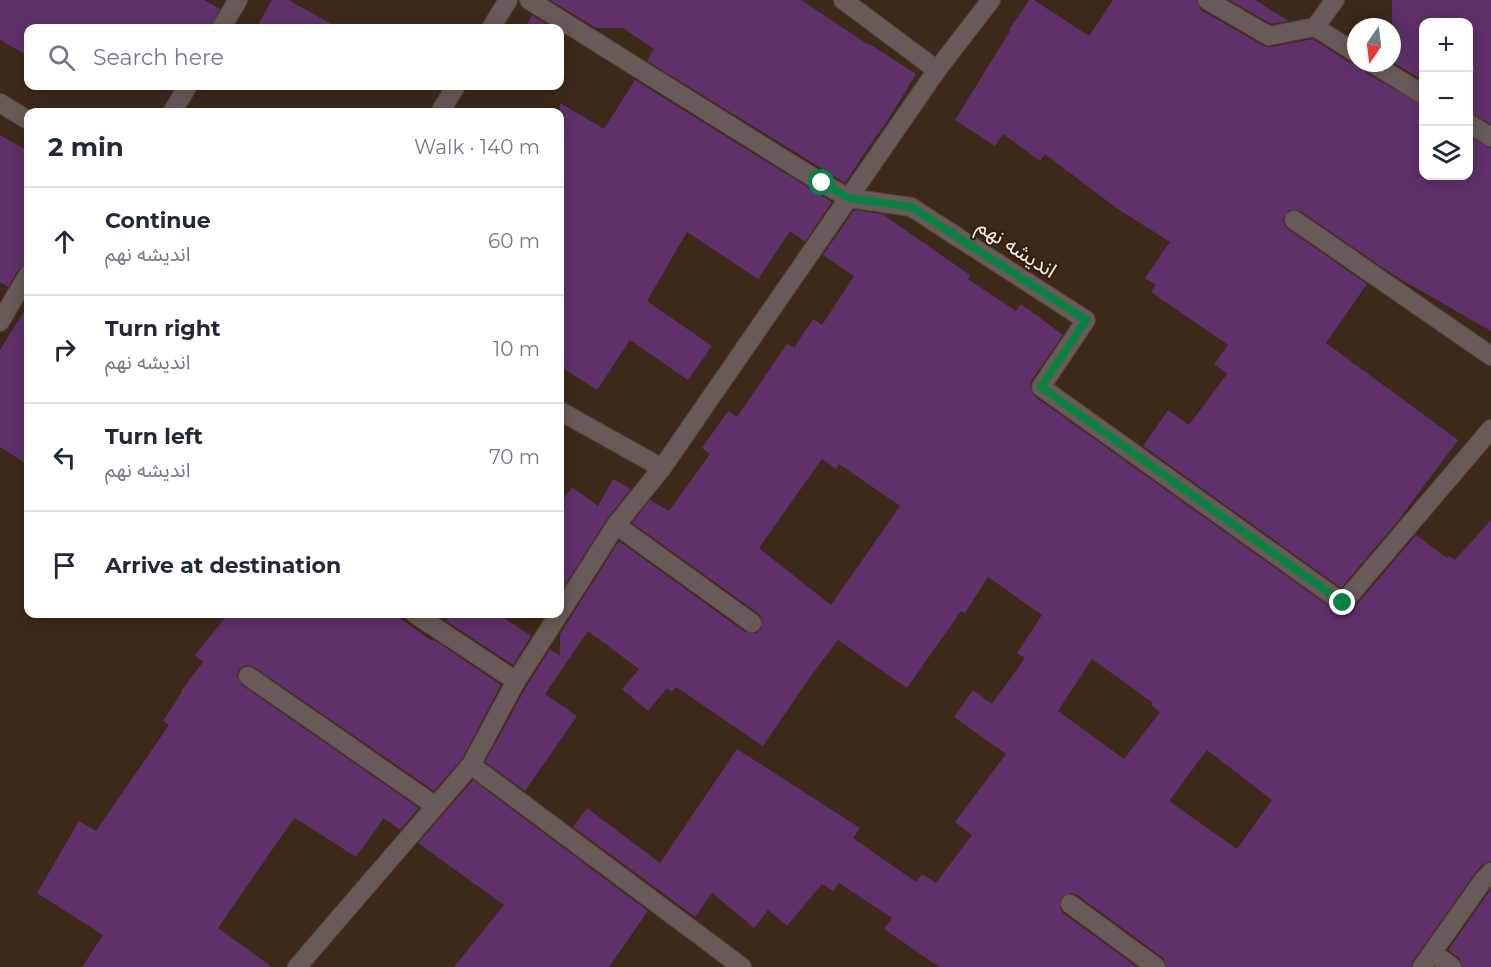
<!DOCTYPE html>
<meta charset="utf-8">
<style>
body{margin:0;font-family:Montserrat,"Noto Sans Arabic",sans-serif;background:#f6f6f7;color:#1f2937}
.controls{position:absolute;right:18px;top:18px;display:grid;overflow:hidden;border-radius:12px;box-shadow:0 3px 15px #0003}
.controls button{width:54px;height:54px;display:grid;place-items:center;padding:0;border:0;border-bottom:2px solid #e0e1e3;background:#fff;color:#1f2937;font:30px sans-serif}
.compass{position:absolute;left:1347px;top:18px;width:54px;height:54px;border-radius:50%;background:#fff;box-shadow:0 3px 15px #0003;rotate:194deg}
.stop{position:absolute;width:18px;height:18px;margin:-14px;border:4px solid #0b8043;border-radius:50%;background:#fff}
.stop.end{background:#0b8043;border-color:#fff;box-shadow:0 2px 6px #0008}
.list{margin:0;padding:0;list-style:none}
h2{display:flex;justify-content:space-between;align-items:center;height:78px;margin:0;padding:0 24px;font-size:26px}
h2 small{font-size:20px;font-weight:400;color:#747a83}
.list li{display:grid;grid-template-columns:39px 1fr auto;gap:18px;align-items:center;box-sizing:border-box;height:108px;padding:0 24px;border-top:2px solid #e0e1e3}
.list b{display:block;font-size:22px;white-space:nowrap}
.list p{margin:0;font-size:20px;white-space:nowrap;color:#747a83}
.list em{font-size:20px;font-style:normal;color:#747a83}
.icon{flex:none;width:33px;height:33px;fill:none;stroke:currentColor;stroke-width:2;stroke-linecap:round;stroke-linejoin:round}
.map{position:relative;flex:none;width:1491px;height:967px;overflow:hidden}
.search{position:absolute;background:#fff;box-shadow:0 3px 15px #0003;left:24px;top:24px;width:540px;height:66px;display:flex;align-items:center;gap:15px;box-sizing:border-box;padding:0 21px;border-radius:12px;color:#747a83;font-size:22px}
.panel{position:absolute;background:#fff;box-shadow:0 3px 15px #0003;left:24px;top:108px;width:540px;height:510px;border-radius:12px}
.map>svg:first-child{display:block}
</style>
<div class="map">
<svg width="1491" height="967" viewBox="0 0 1491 967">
<rect width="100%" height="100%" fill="#3c291a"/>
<g fill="#5f3069" fill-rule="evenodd">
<path d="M 0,0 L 204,0 L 220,9 L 210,28 L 28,28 L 28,56 L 0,40 Z"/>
<path d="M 272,0 L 288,0 L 339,28 L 256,28 Z"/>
<path d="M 550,0 L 801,0 L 867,44 L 868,43 L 916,74 L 886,123 L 879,133 L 878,133 L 845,183 L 647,61 L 654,49 L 623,28 L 596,28 Z"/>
<path d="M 1029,0 L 1034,0 L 1089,36 L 1113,0 L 1196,0 L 1201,10 L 1264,46 L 1271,47 L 1313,39 L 1350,63 L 1361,63 L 1366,73 L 1424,106 L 1424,176 L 1468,176 L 1468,136 L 1491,148 L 1491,331 L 1395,276 L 1300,211 L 1290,210 L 1283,219 L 1284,224 L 1288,229 L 1367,284 L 1326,343 L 1458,440 L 1398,521 L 1341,588 L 1143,446 L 1168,410 L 1189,425 L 1227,374 L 1214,364 L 1228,345 L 1151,292 L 1156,285 L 1145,278 L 1170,242 L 1115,207 L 1045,154 L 1040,161 L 1003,134 L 995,146 L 955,120 L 1010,31 L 1009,30 Z"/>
<path d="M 1229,0 L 1255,0 L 1288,21 L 1271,24 Z"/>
<path d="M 1392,0 L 1491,0 L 1491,124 L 1468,112 L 1468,22 L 1424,22 L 1424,81 L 1392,62 Z"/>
<path d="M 532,15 L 553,28 L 525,28 Z"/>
<path d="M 635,80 L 832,202 L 805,242 L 790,231 L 758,279 L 687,232 L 647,301 L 712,346 L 688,380 L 630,340 L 597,390 L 560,366 L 560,103 L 604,129 Z"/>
<path d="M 0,135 L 28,151 L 28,264 L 19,269 L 8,287 L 0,282 Z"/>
<path d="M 854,210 L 882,214 L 970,275 L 968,279 L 1016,311 L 1021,304 L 1063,335 L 1031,381 L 1030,387 L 1034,396 L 1337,612 L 1347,614 L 1352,610 L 1416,535 L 1447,558 L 1448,556 L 1455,560 L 1491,520 L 1491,861 L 1483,864 L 1473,876 L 1413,961 L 1411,967 L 1167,967 L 1163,958 L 1077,895 L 1071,893 L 1061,898 L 1060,908 L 1063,913 L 1137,967 L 939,967 L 884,929 L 892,918 L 839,883 L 833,891 L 822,884 L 787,926 L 768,910 L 754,928 L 712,893 L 695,917 L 573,827 L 587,808 L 660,863 L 737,749 L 860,828 L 853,838 L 916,882 L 922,874 L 936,883 L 972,835 L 955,822 L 1006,754 L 954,717 L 973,690 L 992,704 L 1025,658 L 1017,653 L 1042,615 L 988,577 L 965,613 L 961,611 L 907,688 L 838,640 L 810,677 L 763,746 L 676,687 L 672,692 L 667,688 L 648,711 L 622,689 L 639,669 L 588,631 L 545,694 L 577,716 L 525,791 L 485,762 L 526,687 L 550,649 L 560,656 L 560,634 L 619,541 L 745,632 L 756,633 L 761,629 L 762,619 L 759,614 L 632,523 L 650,500 L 669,511 L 710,454 L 702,448 L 728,411 L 737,417 L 787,344 L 794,348 L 813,319 L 822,325 L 854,276 L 823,255 ZM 822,459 L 836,469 L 839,464 L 900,506 L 831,605 L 759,548 ZM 1092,659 L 1153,703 L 1151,705 L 1160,712 L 1124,759 L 1058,711 ZM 1207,750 L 1272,800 L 1237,849 L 1169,801 Z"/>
<path d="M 28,305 L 28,465 L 0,447 L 0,350 Z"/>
<path d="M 613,479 L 631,489 L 607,519 L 560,593 L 560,504 L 572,487 L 598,506 Z"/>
<path d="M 228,614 L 394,614 L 432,641 L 433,639 L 501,685 L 462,759 L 434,791 L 254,667 L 248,665 L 243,666 L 238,670 L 237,676 L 242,685 L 419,808 L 400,830 L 384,818 L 356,857 L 295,818 L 292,821 L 218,928 L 272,967 L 82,967 L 103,935 L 37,893 L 79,821 L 96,831 L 169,725 L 163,721 L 182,692 L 181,691 L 203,662 L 195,655 Z"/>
<path d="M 451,614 L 498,614 L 531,636 L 513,665 L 446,621 Z"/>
<path d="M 473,780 L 648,911 L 609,967 L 454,967 L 504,905 L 418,843 Z"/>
<path d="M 1491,889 L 1491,967 L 1463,967 L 1459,958 L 1448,950 Z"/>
</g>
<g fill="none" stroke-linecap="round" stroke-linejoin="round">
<defs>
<g id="street">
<path d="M 529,0 L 822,183 L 849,198 L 911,207 L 1086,320 L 1041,387 L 1343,603 L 1491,429"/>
<path d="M 843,0 L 937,70"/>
<path d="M 1207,0 L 1269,36 L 1315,27 L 1356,53"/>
<path d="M 1315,27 L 1335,0"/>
<path d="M 221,28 L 238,0"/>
<path d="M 491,28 L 508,0"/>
<path d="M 1372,63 L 1424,95"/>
<path d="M 0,103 L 28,120"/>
<path d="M 172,112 L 188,86"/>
<path d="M 440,112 L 456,86"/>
<path d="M 1468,123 L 1491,137"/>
<path d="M 1294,220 L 1491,356"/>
<path d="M 0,322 L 28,275"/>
<path d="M 560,411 L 662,468"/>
<path d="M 616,525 L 752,623"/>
<path d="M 560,613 L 616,525 L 662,468 L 937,70 L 991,0"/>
<path d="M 415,614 L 516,681"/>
<path d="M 248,676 L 434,805"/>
<path d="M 471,765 L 742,967"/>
<path d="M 1070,904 L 1156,967"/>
<path d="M 1433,953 L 1452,967"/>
<path d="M 297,967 L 471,765 L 516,681 L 559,614"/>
<path d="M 1422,967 L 1482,882 L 1491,872"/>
</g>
</defs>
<use href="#street" stroke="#574536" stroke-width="20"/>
<use href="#street" stroke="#675a59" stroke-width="18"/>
</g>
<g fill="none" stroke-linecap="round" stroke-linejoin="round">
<path stroke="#0b8043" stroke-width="8" d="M 822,183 L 849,198 L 911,207 L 1086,320 L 1041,387 L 1343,603"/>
</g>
<g text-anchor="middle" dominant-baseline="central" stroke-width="4.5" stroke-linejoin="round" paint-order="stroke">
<g font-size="21" fill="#faeee4" stroke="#311f10">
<text transform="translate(1017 248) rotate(33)">اندیشه نهم</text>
</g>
</g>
</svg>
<div class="controls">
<button>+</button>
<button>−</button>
<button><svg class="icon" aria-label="layers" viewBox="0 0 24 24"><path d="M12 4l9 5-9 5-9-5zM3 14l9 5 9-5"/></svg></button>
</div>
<svg class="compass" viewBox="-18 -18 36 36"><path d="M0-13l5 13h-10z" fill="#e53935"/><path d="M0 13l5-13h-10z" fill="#747a83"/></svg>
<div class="stop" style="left:822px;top:183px"></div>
<div class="stop end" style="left:1343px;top:603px"></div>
<div class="search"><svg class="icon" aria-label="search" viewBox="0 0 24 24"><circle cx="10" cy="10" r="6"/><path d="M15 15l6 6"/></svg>Search here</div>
<section class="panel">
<h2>2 min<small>Walk · 140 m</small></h2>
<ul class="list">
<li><svg class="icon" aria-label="ahead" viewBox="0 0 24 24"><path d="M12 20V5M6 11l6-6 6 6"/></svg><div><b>Continue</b><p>اندیشه نهم</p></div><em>60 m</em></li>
<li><svg class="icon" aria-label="right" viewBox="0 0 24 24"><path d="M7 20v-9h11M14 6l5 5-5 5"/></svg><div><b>Turn right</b><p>اندیشه نهم</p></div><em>10 m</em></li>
<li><svg class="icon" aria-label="left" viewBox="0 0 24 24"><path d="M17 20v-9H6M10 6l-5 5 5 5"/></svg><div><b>Turn left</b><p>اندیشه نهم</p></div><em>70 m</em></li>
<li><svg class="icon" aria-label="arrive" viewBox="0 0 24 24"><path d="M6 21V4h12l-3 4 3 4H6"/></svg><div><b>Arrive at destination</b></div></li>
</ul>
</section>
</div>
